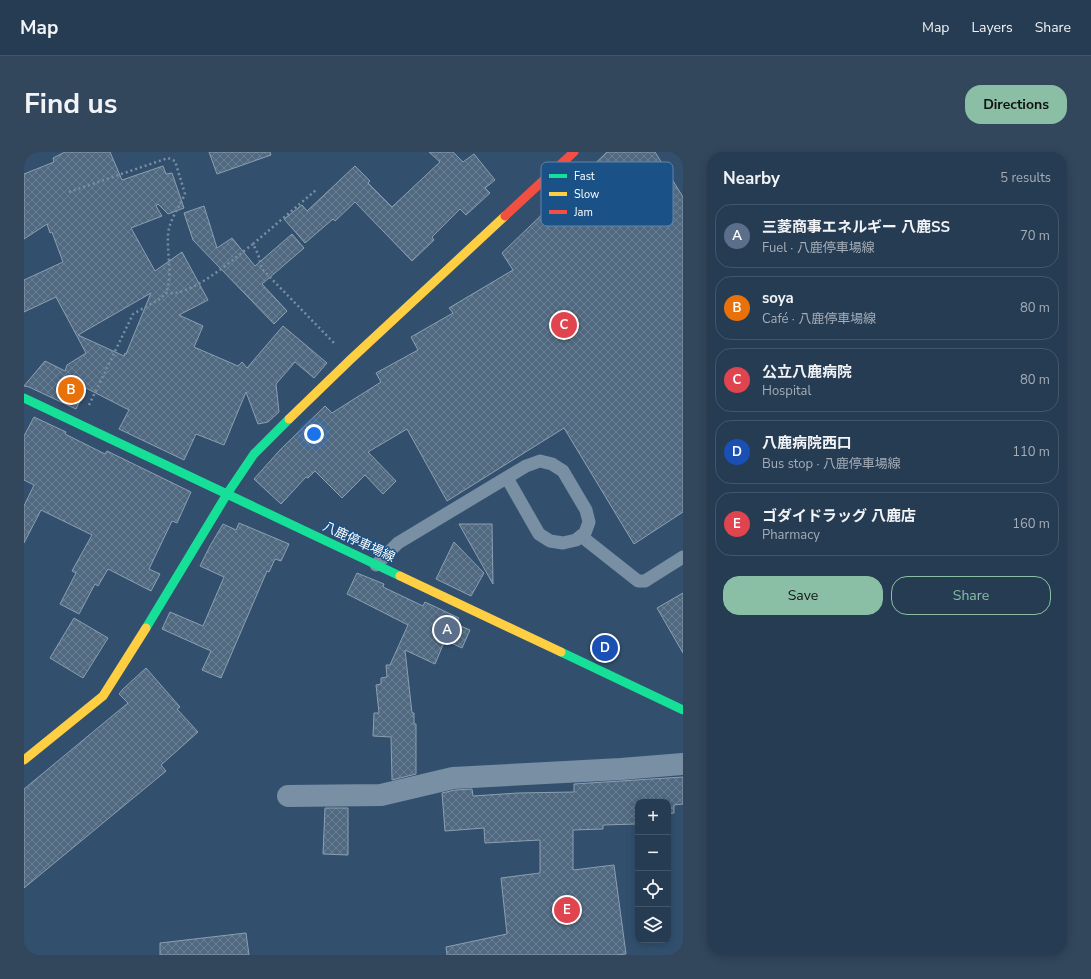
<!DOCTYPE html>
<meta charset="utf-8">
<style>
body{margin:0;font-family:"Nunito Sans","Noto Sans JP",sans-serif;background:#32475c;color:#f1f3f6}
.controls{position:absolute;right:12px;bottom:12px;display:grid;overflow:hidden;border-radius:8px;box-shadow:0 2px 10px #0003}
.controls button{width:36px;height:36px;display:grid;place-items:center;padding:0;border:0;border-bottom:1px solid #425669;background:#263c52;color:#f1f3f6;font:20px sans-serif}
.you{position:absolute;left:290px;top:282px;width:14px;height:14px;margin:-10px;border:3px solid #fff;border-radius:50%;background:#1a73e8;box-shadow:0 0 0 6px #1a73e833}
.badge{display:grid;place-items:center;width:26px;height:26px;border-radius:50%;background:#8abfa5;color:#fff;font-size:13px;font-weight:700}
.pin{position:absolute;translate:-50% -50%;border:2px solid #fff;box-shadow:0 1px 4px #0006}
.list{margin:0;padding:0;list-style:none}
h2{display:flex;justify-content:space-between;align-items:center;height:52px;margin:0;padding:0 16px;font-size:17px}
h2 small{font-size:13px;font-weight:400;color:#a4adb8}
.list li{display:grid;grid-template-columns:26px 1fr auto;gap:12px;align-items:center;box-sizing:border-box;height:64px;margin:0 8px 8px;padding:0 8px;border:1px solid #425669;border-radius:16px}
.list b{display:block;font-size:15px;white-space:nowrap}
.list p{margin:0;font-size:13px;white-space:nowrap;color:#a4adb8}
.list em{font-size:13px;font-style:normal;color:#a4adb8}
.actions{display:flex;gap:8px;padding:12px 16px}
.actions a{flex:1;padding:9px 0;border:1px solid #8abfa5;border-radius:16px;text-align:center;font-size:14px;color:#8abfa5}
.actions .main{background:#8abfa5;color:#111}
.icon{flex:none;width:22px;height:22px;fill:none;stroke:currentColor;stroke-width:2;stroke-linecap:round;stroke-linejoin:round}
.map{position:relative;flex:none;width:659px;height:803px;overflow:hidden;border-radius:16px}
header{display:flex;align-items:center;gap:24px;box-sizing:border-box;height:56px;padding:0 20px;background:#263c52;border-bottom:1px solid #425669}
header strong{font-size:19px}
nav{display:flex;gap:22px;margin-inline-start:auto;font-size:14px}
.intro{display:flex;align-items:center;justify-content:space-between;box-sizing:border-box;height:96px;padding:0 24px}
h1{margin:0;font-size:28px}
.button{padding:10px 18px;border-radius:16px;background:#8abfa5;color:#111;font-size:14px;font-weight:700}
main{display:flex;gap:24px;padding:0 24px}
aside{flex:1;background:#263c52;border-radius:16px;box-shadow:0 2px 10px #0003}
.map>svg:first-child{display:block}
</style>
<header>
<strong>Map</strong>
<nav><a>Map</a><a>Layers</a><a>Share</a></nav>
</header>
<div class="intro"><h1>Find us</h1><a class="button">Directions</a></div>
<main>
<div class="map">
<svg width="659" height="803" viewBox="0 0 659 803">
<defs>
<pattern id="building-cross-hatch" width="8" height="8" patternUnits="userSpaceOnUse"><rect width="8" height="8" fill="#506980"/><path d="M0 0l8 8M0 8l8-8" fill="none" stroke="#6a8093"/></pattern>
</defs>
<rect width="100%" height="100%" fill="#32506e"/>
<g fill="url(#building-cross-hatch)" stroke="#8d9fb2" fill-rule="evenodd">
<path d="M 41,0 L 86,0 L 98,28 L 139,14 L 142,22 L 148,21 L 160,56 L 144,62 L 134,52 L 132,54 L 138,64 L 107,76 L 131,119 L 158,100 L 184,148 L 155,163 L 179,174 L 170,195 L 214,214 L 218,210 L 223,216 L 259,174 L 303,211 L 290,226 L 271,210 L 252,232 L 255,260 L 244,270 L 234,272 L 222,240 L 200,293 L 172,282 L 160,308 L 95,277 L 105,258 L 62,236 L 52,257 L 5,235 L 0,234 L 21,209 L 41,219 L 43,213 L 62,201 L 32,145 L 0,160 L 0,128 L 39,110 L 28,80 L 26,81 L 23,72 L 0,87 L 0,22 L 30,10 L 29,6 ZM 127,141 L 102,202 L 101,201 L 100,204 L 54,183 Z"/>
<path d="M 185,0 L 246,0 L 247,3 L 193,22 Z"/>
<path d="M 405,0 L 429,0 L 439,10 L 450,2 L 471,28 L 461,36 L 466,41 L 442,63 L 436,57 L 408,85 L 410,88 L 388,109 L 331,50 L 311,69 L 309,67 L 281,91 L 260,67 L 278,53 L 283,59 L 331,14 L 346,29 L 344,31 L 368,55 L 416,10 Z"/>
<path d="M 583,0 L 631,0 L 659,45 L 659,360 L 610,392 L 540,276 L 423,349 L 383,277 L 344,300 L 372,329 L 359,342 L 341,323 L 318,346 L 291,319 L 284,326 L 282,325 L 257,352 L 230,327 L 256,298 L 301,254 L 308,261 L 357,230 L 352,221 L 394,198 L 387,185 L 429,161 L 425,156 L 489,118 L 478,101 Z"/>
<path d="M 180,54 L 193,96 L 208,86 L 231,114 L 268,82 L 280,96 L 238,132 L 263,159 L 250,172 L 169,88 L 160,61 Z"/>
<path d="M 10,265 L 42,280 L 41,282 L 81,302 L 83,299 L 167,340 L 153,371 L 148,369 L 125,417 L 136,422 L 127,439 L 84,417 L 74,434 L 71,432 L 55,462 L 36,452 L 52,421 L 48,419 L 68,383 L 17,358 L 0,391 L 0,354 L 10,333 L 0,328 L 0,284 Z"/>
<path d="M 215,371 L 265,392 L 257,409 L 251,407 L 245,420 L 243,419 L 197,526 L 178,518 L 187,499 L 138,477 L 146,460 L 179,474 L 200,425 L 176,414 L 186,394 L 199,372 L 212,378 Z"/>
<path d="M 435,372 L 468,372 L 469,432 Z"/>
<path d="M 430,390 L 460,421 L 447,444 L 412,427 Z"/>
<path d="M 333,421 L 360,432 L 359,435 L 399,454 L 401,450 L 435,466 L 432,472 L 446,478 L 438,496 L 421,488 L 411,512 L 381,498 L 388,561 L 390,561 L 390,572 L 392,572 L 392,622 L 368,628 L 367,585 L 349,584 L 350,561 L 355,561 L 352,533 L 357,532 L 357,526 L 363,525 L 362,513 L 366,513 L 384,473 L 323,442 Z"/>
<path d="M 659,441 L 659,501 L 633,456 Z"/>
<path d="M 50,466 L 84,486 L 59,526 L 26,506 Z"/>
<path d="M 122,516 L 156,555 L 153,557 L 174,580 L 137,613 L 142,619 L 0,736 L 0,637 L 104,551 L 95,542 L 99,537 Z"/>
<path d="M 659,625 L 659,652 L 650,653 L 650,661 L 644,662 L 644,650 L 614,650 L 613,672 L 579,673 L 579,677 L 549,678 L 549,718 L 590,713 L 602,802 L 592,803 L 423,803 L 422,795 L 483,782 L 477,726 L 516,721 L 516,688 L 461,691 L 460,676 L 421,679 L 418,641 L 431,638 L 448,637 L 449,644 L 494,641 L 550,640 L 550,632 Z"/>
<path d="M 301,656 L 324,656 L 324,703 L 299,702 Z"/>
<path d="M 222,781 L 225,803 L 136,803 L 136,791 Z"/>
</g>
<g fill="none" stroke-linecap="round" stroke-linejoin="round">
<g stroke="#798fa4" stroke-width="2.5" stroke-dasharray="2 3" stroke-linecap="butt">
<path d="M 45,40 L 144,6 L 151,9 L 161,42 C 155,56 144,69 144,85 C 143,104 149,123 142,141"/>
<path d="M 229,92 L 292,38"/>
<path d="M 65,253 L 109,162 L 136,147 L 142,141 C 168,145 209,107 229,92 L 234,102 L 238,117 L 311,192"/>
</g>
<g stroke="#798fa4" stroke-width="13">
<path d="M 557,384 L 614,429 L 621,429 L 659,405"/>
<path d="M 352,413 L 374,391 L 502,314 L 516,309 L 528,312 L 539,319 L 562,358 L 565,370 L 561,381 L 552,388 L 539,391 L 526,389 L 515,382 L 483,326"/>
</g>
<path stroke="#798fa4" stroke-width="22" d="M 264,644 L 357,643 L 429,626 L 597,617 L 659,612"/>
<g stroke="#16e098" stroke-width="9">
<path d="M 0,246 L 376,424"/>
<path d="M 122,476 L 203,342 L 230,302 L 265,267"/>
<path d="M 537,500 L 659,558"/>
</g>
<g stroke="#ffcf43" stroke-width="9">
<path d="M 265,267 L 326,208 L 481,64"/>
<path d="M 376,424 L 537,500"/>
<path d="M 0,608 L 79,544 L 122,476"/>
</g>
<path stroke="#f24e42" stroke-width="9" d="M 481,64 L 550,0"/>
</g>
<g text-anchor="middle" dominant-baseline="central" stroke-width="3" stroke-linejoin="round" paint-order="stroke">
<g font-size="13" fill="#fff" stroke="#1a5186">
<text transform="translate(335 390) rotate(25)">八鹿停車場線</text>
</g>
</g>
<rect x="517" y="10" width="132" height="64" rx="6" fill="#1a5186" stroke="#5f85aa" stroke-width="1"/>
<rect x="525" y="22" width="18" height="4" fill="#16e098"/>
<rect x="525" y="40" width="18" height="4" fill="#ffcf43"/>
<rect x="525" y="58" width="18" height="4" fill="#f24e42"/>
<g font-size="11" fill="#fff">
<text x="550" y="28">Fast</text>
<text x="550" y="46">Slow</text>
<text x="550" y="64">Jam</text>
</g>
</svg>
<div class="controls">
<button>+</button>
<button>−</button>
<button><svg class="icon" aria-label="locate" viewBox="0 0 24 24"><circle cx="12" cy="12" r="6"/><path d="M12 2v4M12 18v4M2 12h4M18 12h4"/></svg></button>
<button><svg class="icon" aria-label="layers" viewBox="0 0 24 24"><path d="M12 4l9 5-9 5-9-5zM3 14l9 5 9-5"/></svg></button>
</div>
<div class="you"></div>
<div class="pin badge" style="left:423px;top:478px;background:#5c6f8a">A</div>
<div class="pin badge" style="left:47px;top:238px;background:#e8710a">B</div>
<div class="pin badge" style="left:540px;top:173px;background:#e0444e">C</div>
<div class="pin badge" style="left:581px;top:496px;background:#1a4fb4">D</div>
<div class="pin badge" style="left:543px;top:758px;background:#e0444e">E</div>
</div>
<aside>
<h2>Nearby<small>5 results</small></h2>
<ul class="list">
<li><span class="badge" style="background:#5c6f8a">A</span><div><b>三菱商事エネルギー 八鹿SS</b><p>Fuel · 八鹿停車場線</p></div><em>70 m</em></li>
<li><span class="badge" style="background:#e8710a">B</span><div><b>soya</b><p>Café · 八鹿停車場線</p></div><em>80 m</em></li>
<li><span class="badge" style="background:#e0444e">C</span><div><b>公立八鹿病院</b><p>Hospital</p></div><em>80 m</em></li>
<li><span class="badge" style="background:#1a4fb4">D</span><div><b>八鹿病院西口</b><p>Bus stop · 八鹿停車場線</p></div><em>110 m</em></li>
<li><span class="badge" style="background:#e0444e">E</span><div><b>ゴダイドラッグ 八鹿店</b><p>Pharmacy</p></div><em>160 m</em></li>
</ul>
<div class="actions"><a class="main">Save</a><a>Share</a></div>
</aside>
</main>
